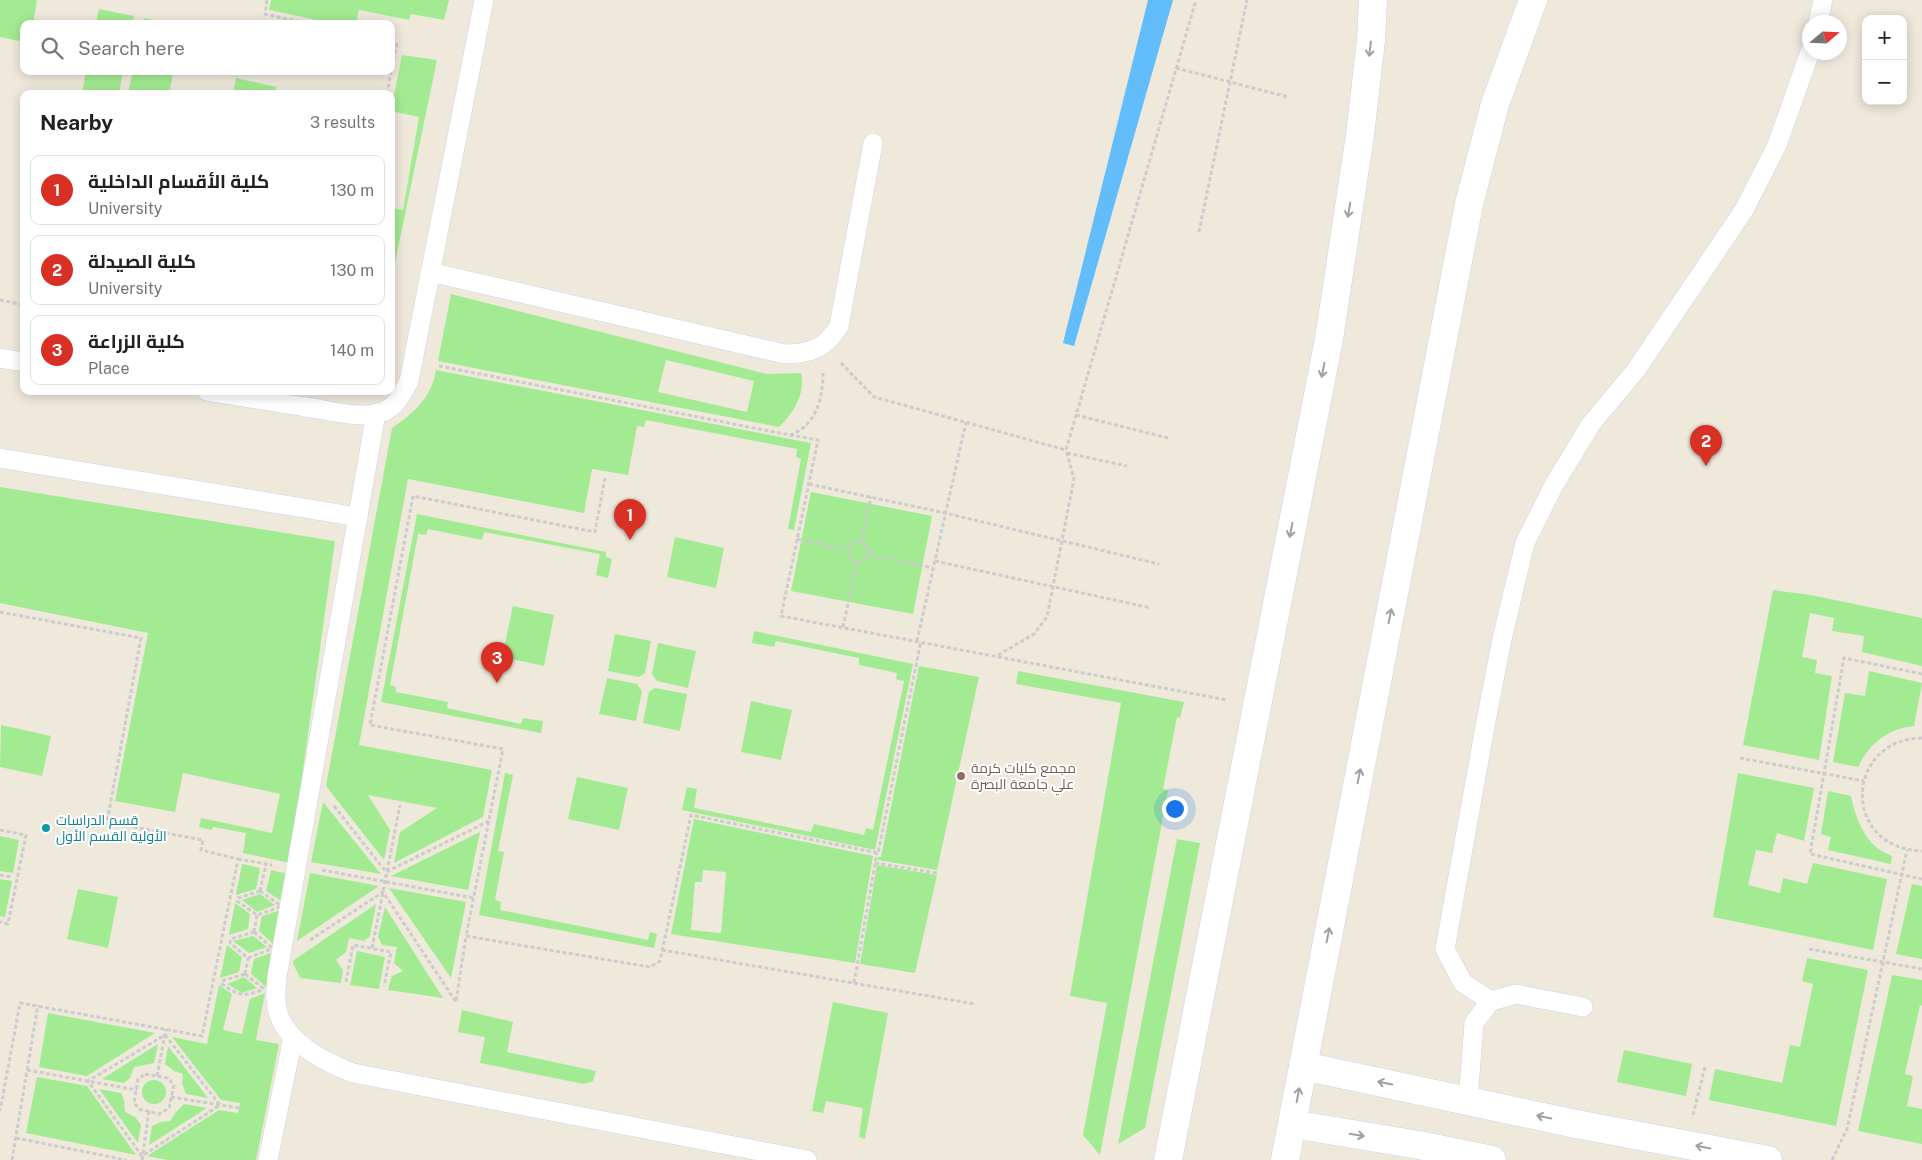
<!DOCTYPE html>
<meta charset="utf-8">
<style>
body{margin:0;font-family:"Public Sans",Cairo,sans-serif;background:#f6f6f6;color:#202124}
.controls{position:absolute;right:15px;top:15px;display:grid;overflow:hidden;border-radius:10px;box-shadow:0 2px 12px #0003}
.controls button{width:45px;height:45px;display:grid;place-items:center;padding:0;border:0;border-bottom:1px solid #e0e0e0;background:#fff;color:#202124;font:25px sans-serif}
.compass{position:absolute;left:1802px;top:15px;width:45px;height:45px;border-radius:50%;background:#fff;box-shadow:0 2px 12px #0003;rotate:71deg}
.you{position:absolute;left:1174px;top:808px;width:18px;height:18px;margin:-12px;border:4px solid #fff;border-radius:50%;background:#1a73e8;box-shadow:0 0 0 8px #1a73e833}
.badge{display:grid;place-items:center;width:32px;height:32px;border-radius:50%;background:#d93025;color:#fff;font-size:16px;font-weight:700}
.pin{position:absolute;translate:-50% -41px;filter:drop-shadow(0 1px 2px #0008)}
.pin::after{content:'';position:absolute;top:26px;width:18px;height:15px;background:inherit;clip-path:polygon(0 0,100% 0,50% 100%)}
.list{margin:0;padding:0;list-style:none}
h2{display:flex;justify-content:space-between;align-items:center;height:65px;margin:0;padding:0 20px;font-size:21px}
h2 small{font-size:16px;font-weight:400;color:#757577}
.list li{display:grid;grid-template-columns:32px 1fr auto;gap:15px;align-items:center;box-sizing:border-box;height:70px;margin:0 10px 10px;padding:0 10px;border:1px solid #e0e0e0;border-radius:10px}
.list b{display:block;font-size:19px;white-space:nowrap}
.list p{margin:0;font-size:16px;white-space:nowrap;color:#757577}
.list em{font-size:16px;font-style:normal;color:#757577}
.icon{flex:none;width:28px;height:28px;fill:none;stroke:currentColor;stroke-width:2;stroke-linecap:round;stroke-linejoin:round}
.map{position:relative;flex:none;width:1922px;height:1160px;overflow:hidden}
.search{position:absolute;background:#fff;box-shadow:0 2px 12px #0003;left:20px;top:20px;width:375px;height:55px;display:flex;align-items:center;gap:12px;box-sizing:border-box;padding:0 18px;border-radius:10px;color:#757577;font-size:19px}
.panel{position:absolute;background:#fff;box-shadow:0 2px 12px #0003;left:20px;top:90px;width:375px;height:305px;border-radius:10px}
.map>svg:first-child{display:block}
</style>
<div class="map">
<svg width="1922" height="1160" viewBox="0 0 1922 1160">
<rect width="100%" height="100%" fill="#eee9db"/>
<g fill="#a3eb92" fill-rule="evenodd">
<path d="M 0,0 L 37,0 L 33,24 L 24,24 L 24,42 L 0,37 Z"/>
<path d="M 271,0 L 449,0 L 444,20 L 411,14 L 409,20 L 359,10 L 356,24 L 336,24 L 269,10 Z"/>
<path d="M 99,9 L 173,24 L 143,24 L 144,18 L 134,16 L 132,24 L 96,24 Z"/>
<path d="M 402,55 L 437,60 L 391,282 L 391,208 L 403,210 L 419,117 L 391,111 Z"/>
<path d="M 86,71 L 123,71 L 119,94 L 82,94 Z"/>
<path d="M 133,71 L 163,71 L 173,73 L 169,94 L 128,94 Z"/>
<path d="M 236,78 L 276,87 L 275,94 L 233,94 Z"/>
<path d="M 451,294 L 767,374 L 801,373 C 806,393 793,414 779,427 L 438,361 ZM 666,360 L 754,381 L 747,412 L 658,392 Z"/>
<path d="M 436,370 L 811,443 L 794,530 L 788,529 L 801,459 L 796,457 L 797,449 L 646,420 L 644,427 L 637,426 L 628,475 L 592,469 L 584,513 L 408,479 L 359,745 L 492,770 L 483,817 L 394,863 L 400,832 L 437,808 L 368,795 L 390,830 L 384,860 L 326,786 L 392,428 C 414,413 432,397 436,370 Z"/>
<path d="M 0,487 L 335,541 L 290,863 L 243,853 L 246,833 L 213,827 L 212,830 L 199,827 L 201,818 L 272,833 L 280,794 L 183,773 L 175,812 L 115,801 L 148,633 L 0,603 Z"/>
<path d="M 811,492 L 932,516 L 913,614 L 791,591 Z"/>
<path d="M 417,514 L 606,552 L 606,557 L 612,559 L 608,578 L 596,575 L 600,554 L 484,532 L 482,540 L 428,529 L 426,535 L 418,534 L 390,685 L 396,687 L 396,692 L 448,702 L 447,708 L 521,724 L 523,718 L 543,721 L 541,733 L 381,702 Z"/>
<path d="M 675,537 L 724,548 L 716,588 L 667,577 Z"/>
<path d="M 1773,590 L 1811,595 L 1922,618 L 1922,666 L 1862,652 L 1864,636 L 1832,631 L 1834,618 L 1810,613 L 1802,657 L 1817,660 L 1815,673 L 1832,676 L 1819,760 L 1743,745 Z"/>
<path d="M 513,606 L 554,615 L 544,666 L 502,657 Z"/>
<path d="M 754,631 L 913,664 L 875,850 L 682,810 L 687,787 L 697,789 L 694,808 L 811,832 L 814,824 L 864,835 L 866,828 L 873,830 L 904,681 L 896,679 L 897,673 L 859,665 L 859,658 L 776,641 L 774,647 L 752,643 Z"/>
<path d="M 615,634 L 651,641 L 645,673 L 639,677 L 608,671 Z"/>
<path d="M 658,643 L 696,651 L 688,688 L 657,681 L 652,674 Z"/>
<path d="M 919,666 L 979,677 L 937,870 L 878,860 L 878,857 L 881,857 Z"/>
<path d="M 1018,671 L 1184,702 L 1180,718 L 1177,717 L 1163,789 L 1168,790 L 1100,1155 L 1083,1135 L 1107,1003 L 1070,996 L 1121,703 L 1016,684 Z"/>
<path d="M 1869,671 L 1922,683 L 1914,726 C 1887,729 1870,743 1858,767 L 1833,762 L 1845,693 L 1865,696 Z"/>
<path d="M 607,678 L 637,684 L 642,691 L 636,721 L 599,714 Z"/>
<path d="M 655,688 L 687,694 L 680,731 L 643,723 L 649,692 Z"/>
<path d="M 751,701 L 792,710 L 781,760 L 741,752 Z"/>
<path d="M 1,725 L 51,736 L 42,776 L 0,767 Z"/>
<path d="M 505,773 L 513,775 L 498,851 L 504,852 L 495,900 L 501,902 L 500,910 L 648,940 L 650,932 L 657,934 L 654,948 L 479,915 Z"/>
<path d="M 1738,773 L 1814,788 L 1804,841 L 1777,833 L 1772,853 L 1756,850 L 1748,885 L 1780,893 L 1783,878 L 1807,884 L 1813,863 L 1887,879 L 1873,950 L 1713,917 Z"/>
<path d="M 577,777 L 628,788 L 619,830 L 568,819 Z"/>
<path d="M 1828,791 L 1851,796 C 1856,820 1866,847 1892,856 L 1891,864 L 1828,850 L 1831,837 L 1821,834 Z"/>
<path d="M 323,802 L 381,874 L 311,862 Z"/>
<path d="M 694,819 L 873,856 L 855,963 L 671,934 ZM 703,870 L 726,872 L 721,933 L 691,930 L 695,882 L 702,882 Z"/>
<path d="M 480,832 L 468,890 L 391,876 Z"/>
<path d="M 0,836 L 19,840 L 13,873 L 0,871 Z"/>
<path d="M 1177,839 L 1200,843 L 1145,1128 L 1118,1144 Z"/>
<path d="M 242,864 L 260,868 L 256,889 L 236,895 Z"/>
<path d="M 877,865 L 937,875 L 915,973 L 860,964 Z"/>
<path d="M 271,870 L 288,874 L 283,902 L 266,891 Z"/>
<path d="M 310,873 L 379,886 L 297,941 Z"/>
<path d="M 0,879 L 12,881 L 5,917 L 0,916 Z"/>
<path d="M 1912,884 L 1922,886 L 1922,959 L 1896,954 Z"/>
<path d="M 389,888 L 466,902 L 451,978 Z"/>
<path d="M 78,889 L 118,897 L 108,948 L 67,939 Z"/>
<path d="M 260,894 L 275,905 L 257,912 L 242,900 Z"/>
<path d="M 235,903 L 250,914 L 248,929 L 229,935 Z"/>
<path d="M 376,904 L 370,936 L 364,941 L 349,938 L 346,952 L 336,960 L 343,970 L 341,983 L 300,978 L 293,963 L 294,960 Z"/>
<path d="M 385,907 L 443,998 L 388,990 L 392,976 L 403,971 L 394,963 L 397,947 L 382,945 L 378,937 Z"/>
<path d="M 281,910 L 274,945 L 259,931 L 262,916 Z"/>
<path d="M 253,936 L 267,947 L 249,953 L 233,941 Z"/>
<path d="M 227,945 L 242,957 L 239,972 L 220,978 Z"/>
<path d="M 357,951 L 385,957 L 379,989 L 350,985 Z"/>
<path d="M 273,952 L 266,987 L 251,974 L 254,959 Z"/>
<path d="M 1807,958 L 1868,970 L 1836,1126 L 1709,1100 L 1715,1069 L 1782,1083 L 1790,1045 L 1800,1047 L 1813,984 L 1802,981 Z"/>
<path d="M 1892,975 L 1922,980 L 1922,1006 L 1920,1005 L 1905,1074 L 1913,1076 L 1907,1106 L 1922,1109 L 1922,1144 L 1858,1131 Z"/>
<path d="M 244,977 L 257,988 L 242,993 L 227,984 Z"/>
<path d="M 219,985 L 232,994 L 223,1030 L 242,1034 L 250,999 L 265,993 L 256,1040 L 279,1044 L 256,1160 L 168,1160 L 147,1156 L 219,1110 L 238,1113 L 240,1103 L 221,1100 L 172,1037 L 207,1044 Z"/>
<path d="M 833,1002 L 888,1013 L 865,1139 L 859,1137 L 863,1108 L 826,1101 L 823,1113 L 812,1111 Z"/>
<path d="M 462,1010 L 513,1022 L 507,1052 L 596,1071 L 593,1081 L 584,1084 L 480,1063 L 485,1037 L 458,1032 Z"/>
<path d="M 48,1013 L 155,1033 L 87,1076 L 39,1067 Z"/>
<path d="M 158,1044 L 154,1063 L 134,1067 L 130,1078 L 124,1083 L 102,1079 Z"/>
<path d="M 168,1046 L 208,1098 L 186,1094 L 182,1083 L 183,1074 L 174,1071 L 165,1064 Z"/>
<path d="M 1624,1050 L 1692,1064 L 1686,1096 L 1617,1082 Z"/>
<path d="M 37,1077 L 87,1086 L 136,1155 L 26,1133 Z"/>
<circle cx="154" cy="1092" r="12"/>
<path d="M 99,1089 L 121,1093 L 124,1100 L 125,1112 L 135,1117 L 141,1125 L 138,1143 Z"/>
<path d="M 184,1104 L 207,1108 L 149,1145 L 152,1126 L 161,1122 L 170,1121 L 176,1112 Z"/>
</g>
<path fill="#63bdfb" d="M 1148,0 L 1173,0 L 1074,346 L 1063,343 Z"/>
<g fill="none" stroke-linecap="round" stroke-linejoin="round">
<defs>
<g id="lane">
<path d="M 1818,22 L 1823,0"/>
<path d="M 430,272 L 785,354 C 810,354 826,348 839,326 L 873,143"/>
<path d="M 0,358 L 24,362"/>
<path d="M 207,391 C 240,396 273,402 306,407 C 327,410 362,420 382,412 C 396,407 402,394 409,381 L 484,0"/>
<path d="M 376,413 L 277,977 C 277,985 275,993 276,1000 C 277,1038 322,1061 353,1073 L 807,1160"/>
<path d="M 0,458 L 358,517"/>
<path d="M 1491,1001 L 1463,983 L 1445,949 L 1486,721 L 1502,639 L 1525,543 L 1554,485 L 1591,424 L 1636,370 L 1744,210 L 1777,145 L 1810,52"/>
<path d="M 1468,1100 L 1474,1023 L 1491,1001 L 1516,994 L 1583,1007"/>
<path d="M 268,1160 L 293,1037"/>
</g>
<g id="street">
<path d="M 1303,1066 L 1576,1124 L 1768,1160"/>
<path d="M 1292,1124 L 1419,1145 L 1492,1160"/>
</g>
<g id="secondary">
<path d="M 1168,1160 L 1329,339 L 1360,135 L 1371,40 L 1373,0"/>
<path d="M 1285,1160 L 1469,204 L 1495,104 L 1533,0"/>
</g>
</defs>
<use href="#lane" stroke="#d0d1e5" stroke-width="20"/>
<use href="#street" stroke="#d0d1e5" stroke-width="29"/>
<use href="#secondary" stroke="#d0d1e5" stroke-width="29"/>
<g stroke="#ccc" stroke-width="3" stroke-dasharray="4 2.5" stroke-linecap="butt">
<path d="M 267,0 L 265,14 L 310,24"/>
<path d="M 391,41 L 397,43 L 391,71"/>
<path d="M 1176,68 L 1288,97"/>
<path d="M 387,94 L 391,71"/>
<path d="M 1199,232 L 1247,0"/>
<path d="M 0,300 L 24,305"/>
<path d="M 841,363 L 874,397 L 1066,450 L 1196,0"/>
<path d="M 439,366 L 790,435 C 816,426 823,398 823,373"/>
<path d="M 1076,415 L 1168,438"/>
<path d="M 790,435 L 818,440 L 781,616 L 1227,700"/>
<path d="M 1067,453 L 1127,466"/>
<path d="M 605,478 L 595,532 L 413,496 L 370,725 L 503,749 L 466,936 L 650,967 L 660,961 L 691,815 L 878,853 L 921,641"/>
<path d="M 809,484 L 945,513 L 1159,564"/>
<path d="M 797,539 L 849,550"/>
<circle cx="859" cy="552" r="10"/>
<path d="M 861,543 L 871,497"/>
<path d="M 868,554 L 933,568"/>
<path d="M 935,561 L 1151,608"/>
<path d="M 0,612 L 141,638 L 107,822 L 203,840 L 201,850 L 238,859 L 202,1036 L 20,1003 L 0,1111"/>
<path d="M 843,627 L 857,562"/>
<path d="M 917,641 L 966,422"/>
<path d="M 998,655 L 1034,634 L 1047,617 L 1074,479 L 1066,450"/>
<path d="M 1922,674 L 1844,658 L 1810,854 L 1922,879"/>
<path d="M 1922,738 C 1845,739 1840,848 1922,851"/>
<path d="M 1740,758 L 1864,781"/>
<path d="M 334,806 L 386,872 L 489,821"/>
<path d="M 0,830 L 26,835 L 8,924 L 0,922"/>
<path d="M 238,859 L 272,865"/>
<path d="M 875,863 L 937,873"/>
<path d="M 322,870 L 474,898"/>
<path d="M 0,875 L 12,877"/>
<path d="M 260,891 L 280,905 L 280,907 L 257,915 L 237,901 L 238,898 Z"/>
<path d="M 260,891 L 266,864"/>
<path d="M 254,932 L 271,947 L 271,949 L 248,958 L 230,943 L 231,939 Z"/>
<path d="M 254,932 L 257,915"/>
<path d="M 310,940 L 383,892 L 456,1002 L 466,936"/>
<path d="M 372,948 L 400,805"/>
<path d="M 1809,949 L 1922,969"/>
<path d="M 662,950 L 975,1004"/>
<path d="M 245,974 L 263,988 L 262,990 C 243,997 239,996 222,984 L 222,981 Z"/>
<path d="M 245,974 L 248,958"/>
<path d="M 346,982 L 353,945 L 391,952 L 384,986"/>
<path d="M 854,983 L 877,853"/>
<path d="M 165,1035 L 220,1105 L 142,1156 L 88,1081 Z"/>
<path d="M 27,1070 L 137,1090"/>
<path d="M 145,1074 L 168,1078 L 174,1085 L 169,1108 L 159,1114 L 139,1109 L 134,1103 L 138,1079 Z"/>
<path d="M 157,1076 L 166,1029"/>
<path d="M 171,1097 L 239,1108"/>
<path d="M 1693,1115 L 1705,1067"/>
<path d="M 16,1138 L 126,1160"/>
<path d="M 12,1160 L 38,1005"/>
<path d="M 142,1160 L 149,1111"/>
<path d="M 1832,1160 L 1847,1129 L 1907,850"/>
</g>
<use href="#lane" stroke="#fff" stroke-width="19"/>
<use href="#street" stroke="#fff" stroke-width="28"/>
<use href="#secondary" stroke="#fff" stroke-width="28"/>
</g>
<defs><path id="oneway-shaft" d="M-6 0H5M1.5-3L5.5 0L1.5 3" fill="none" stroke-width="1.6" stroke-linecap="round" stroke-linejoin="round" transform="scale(1.25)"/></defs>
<g stroke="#a0a0a0">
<use href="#oneway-shaft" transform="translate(1370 49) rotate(97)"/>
<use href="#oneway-shaft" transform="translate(1349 210) rotate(99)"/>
<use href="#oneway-shaft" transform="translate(1323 370) rotate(101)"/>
<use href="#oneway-shaft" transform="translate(1291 530) rotate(101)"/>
<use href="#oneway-shaft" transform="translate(1390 616) rotate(-79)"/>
<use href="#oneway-shaft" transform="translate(1359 776) rotate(-79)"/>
<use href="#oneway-shaft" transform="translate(1328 935) rotate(-79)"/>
<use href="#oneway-shaft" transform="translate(1385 1083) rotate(-168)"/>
<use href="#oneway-shaft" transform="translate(1298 1095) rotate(-79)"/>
<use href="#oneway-shaft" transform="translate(1544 1117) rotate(-168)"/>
<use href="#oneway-shaft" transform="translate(1357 1135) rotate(9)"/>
<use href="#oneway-shaft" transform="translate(1703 1147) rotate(-169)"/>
</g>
<circle fill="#8d6e63" stroke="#fff" stroke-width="2" cx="961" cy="776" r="5"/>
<circle fill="#0f9aa8" stroke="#fff" stroke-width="2" cx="46" cy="828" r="5"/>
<g text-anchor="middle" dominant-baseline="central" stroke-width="4" stroke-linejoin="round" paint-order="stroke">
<g font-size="14" fill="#785e54" stroke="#fff" text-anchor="start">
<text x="971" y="768">مجمع كليات كرمة<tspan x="971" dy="16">علي جامعة البصرة</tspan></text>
</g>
<g font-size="14" fill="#0d838f" stroke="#fff" text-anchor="start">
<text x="56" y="820">قسم الدراسات<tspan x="56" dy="16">الأولية القسم الأول</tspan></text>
</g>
</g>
</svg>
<div class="controls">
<button>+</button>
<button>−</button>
</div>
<svg class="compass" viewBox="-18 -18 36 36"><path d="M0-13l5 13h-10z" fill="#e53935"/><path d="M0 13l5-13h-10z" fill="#757577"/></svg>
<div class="you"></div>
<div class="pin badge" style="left:630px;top:540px">1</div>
<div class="pin badge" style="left:1706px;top:466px">2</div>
<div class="pin badge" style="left:497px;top:683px">3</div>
<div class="search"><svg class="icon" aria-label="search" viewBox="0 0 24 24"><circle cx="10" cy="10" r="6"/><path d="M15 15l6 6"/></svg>Search here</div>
<section class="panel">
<h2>Nearby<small>3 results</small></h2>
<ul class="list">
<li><span class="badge">1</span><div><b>كلية الأقسام الداخلية</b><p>University</p></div><em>130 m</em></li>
<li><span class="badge">2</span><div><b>كلية الصيدلة</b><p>University</p></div><em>130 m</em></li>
<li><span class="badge">3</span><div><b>كلية الزراعة</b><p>Place</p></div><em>140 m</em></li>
</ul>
</section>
</div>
